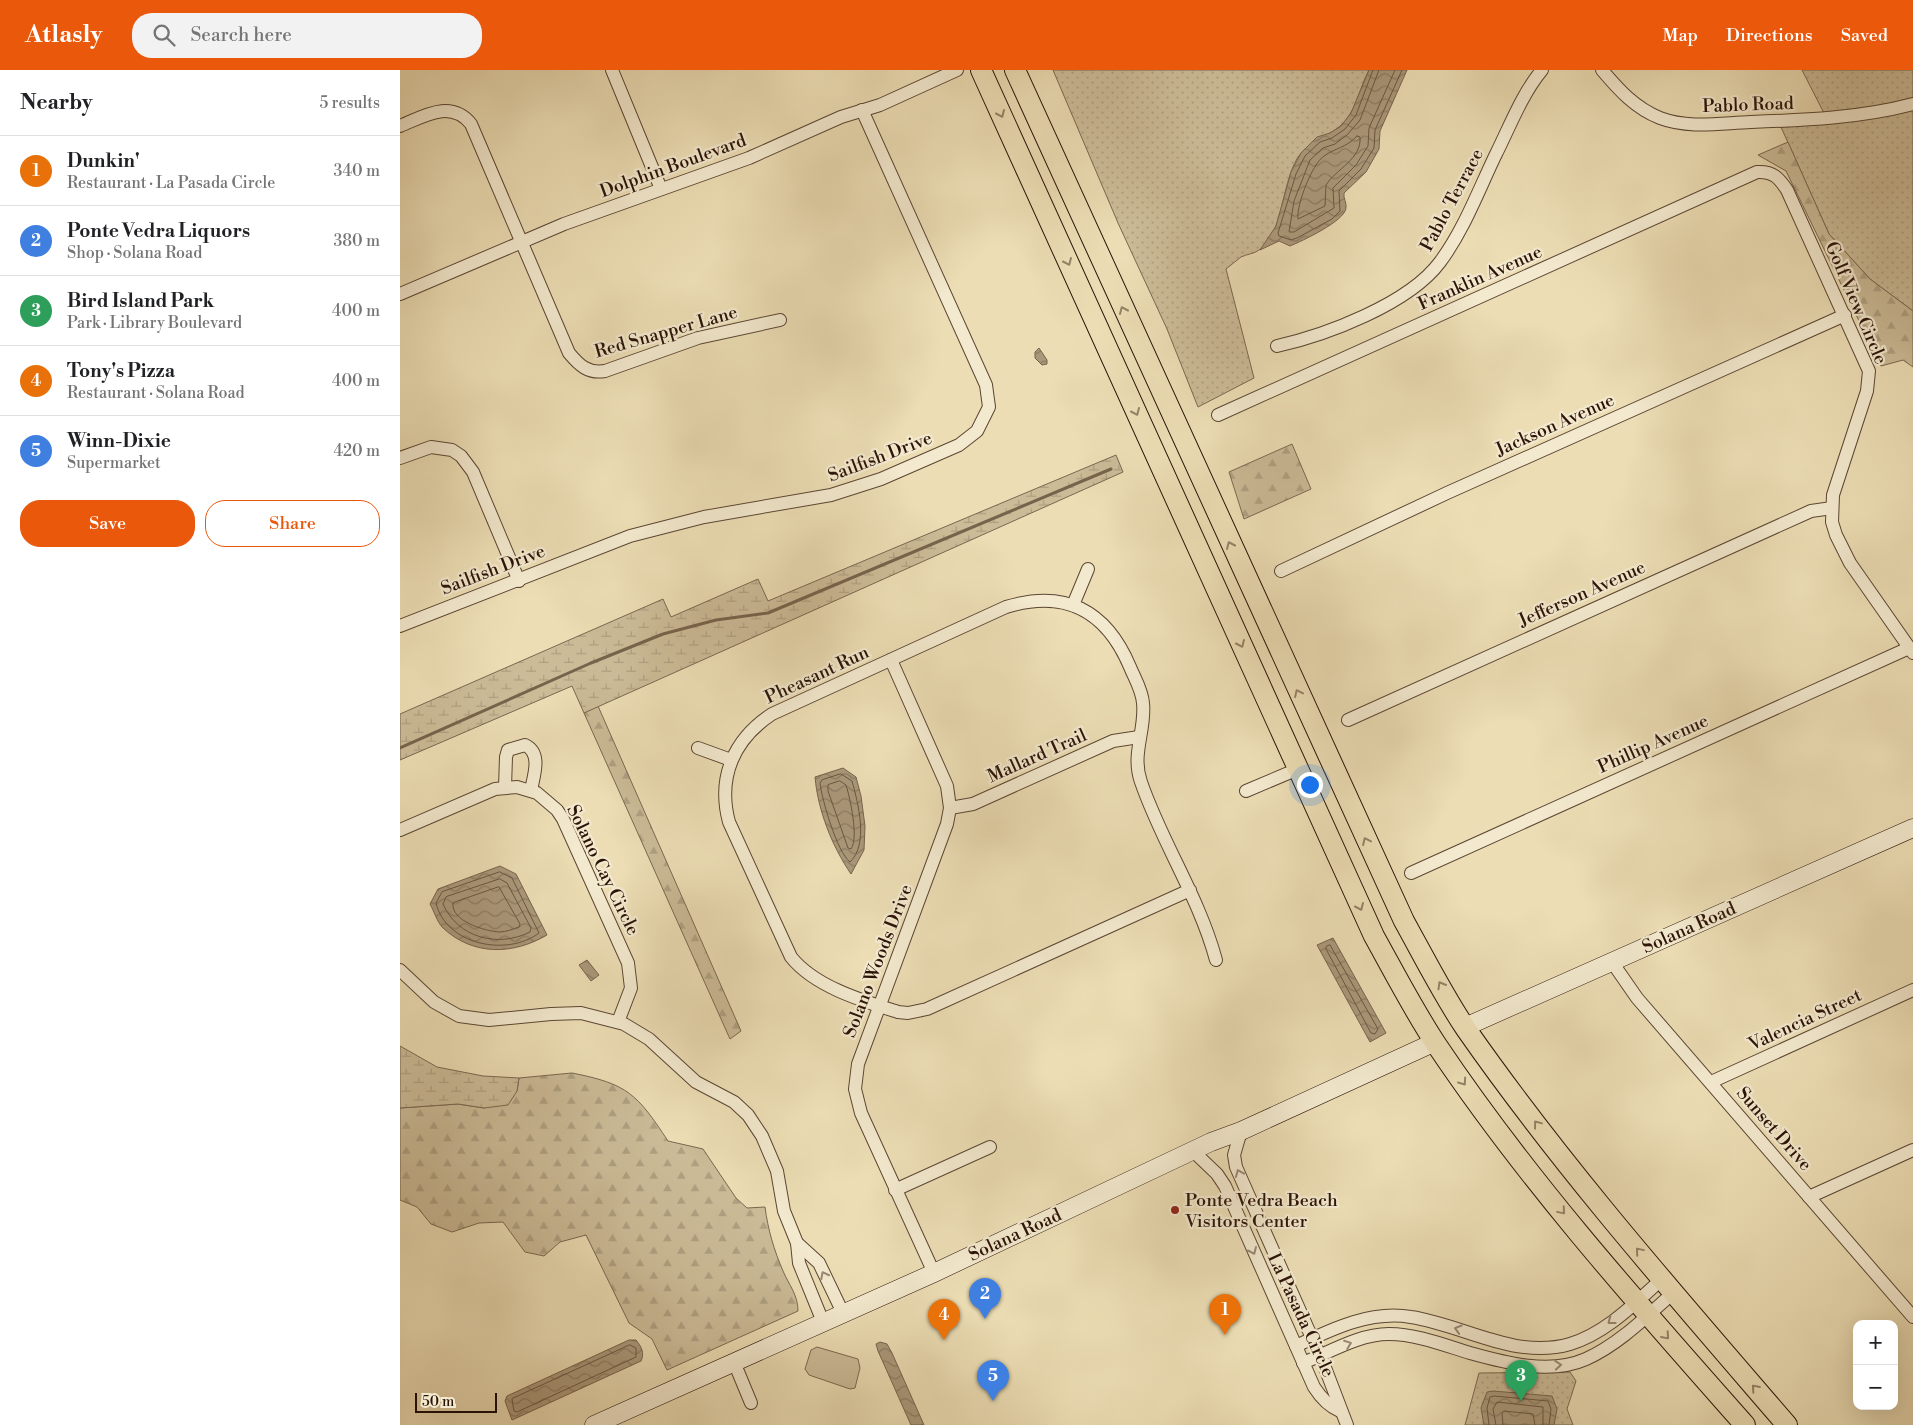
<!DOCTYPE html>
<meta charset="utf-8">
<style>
body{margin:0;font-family:"Libre Bodoni",serif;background:#f2f2f2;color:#202124}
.controls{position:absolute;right:15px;bottom:15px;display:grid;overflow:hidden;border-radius:10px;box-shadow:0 5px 20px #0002}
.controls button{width:45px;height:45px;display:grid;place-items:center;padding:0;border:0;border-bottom:1px solid #e0e0e0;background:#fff;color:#202124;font:25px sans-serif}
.scale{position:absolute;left:15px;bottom:12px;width:82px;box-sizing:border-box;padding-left:5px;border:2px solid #2b1308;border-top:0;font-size:14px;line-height:18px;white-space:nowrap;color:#2b1308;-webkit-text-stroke:4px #f3e9ce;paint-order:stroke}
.you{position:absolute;left:909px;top:714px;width:18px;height:18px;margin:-12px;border:4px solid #fff;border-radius:50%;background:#1a73e8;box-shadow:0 0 0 8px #1a73e833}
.badge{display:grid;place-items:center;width:32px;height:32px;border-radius:50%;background:#ea580c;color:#fff;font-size:16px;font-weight:700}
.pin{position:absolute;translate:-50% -41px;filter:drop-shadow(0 1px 2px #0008)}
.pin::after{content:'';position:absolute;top:26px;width:18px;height:15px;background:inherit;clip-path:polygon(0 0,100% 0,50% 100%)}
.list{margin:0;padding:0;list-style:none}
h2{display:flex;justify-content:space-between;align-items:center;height:65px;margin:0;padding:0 20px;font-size:21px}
h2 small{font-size:16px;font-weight:400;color:#757577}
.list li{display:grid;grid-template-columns:32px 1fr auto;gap:15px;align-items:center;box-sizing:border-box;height:70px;padding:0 20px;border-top:1px solid #e0e0e0}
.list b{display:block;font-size:19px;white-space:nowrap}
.list p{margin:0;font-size:16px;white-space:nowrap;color:#757577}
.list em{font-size:16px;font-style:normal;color:#757577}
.actions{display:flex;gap:10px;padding:15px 20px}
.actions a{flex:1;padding:11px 0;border:1px solid #ea580c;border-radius:20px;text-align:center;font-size:18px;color:#ea580c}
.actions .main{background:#ea580c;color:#fff}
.icon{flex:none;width:28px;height:28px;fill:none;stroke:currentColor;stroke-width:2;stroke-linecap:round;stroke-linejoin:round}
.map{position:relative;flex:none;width:1513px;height:1355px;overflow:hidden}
header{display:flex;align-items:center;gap:30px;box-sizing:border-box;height:70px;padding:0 25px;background:#ea580c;color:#fff}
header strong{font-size:24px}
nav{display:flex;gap:28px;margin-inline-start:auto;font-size:18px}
.search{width:350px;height:45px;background:#f2f2f2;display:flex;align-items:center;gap:12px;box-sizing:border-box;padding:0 18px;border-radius:20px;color:#757577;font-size:19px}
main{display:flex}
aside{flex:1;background:#fff}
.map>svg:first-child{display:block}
</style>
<header>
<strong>Atlasly</strong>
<div class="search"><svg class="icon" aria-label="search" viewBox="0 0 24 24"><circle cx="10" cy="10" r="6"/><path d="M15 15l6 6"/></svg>Search here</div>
<nav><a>Map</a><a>Directions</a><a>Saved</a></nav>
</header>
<main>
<aside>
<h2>Nearby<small>5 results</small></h2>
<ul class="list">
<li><span class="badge" style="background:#e8710a">1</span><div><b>Dunkin'</b><p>Restaurant · La Pasada Circle</p></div><em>340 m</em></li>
<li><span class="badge" style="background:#3f7fe0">2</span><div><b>Ponte Vedra Liquors</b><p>Shop · Solana Road</p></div><em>380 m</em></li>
<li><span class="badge" style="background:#2e9e5b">3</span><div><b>Bird Island Park</b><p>Park · Library Boulevard</p></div><em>400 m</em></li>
<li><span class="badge" style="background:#e8710a">4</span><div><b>Tony's Pizza</b><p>Restaurant · Solana Road</p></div><em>400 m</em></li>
<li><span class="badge" style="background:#3f7fe0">5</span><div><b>Winn-Dixie</b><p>Supermarket</p></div><em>420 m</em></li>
</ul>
<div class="actions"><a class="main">Save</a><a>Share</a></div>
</aside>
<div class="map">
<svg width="1513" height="1355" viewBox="0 0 1513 1355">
<defs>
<pattern id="grass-dots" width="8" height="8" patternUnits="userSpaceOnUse" patternTransform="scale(1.25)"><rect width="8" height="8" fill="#cbbb97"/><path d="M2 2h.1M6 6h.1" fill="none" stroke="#aea081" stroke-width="1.8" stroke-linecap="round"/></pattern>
<pattern id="forest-firs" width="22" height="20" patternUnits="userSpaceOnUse" patternTransform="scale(1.25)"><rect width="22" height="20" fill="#cbbb97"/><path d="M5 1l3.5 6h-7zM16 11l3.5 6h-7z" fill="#aea081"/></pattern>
<pattern id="wetland-marsh" width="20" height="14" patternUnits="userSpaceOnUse" patternTransform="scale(1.25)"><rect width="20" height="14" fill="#cbbb97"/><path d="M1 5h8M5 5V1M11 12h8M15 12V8" fill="none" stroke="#aea081"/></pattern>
<pattern id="water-waves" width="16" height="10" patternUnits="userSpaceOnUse" patternTransform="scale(1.25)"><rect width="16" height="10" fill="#aa987a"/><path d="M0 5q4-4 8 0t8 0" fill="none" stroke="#8b7b62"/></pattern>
</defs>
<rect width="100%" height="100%" fill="#ecddb4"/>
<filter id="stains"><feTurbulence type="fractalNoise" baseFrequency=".004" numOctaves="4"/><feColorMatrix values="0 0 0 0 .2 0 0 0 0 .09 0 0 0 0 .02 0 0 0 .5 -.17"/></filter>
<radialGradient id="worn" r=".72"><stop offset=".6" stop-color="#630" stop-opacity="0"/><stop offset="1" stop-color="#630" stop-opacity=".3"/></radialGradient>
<g fill="url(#grass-dots)" stroke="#7b6750">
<path d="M 653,0 L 969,0 C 959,18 956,44 939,57 C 925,68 915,67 901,83 C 881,107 885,163 859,180 C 854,184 847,184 841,187 C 836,191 831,195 826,199 L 854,308 L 798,337 L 767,259 L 718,153 Z"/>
<path d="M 1402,0 L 1513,0 L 1513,241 L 1470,209 L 1429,164 L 1381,57 L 1427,49 Z"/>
<path d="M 1170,1302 L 1176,1311 L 1167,1339 L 1173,1355 L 1065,1355 L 1079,1303 Z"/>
</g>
<g fill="url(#forest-firs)" stroke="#7b6750">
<path d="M 1388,72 L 1429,164 L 1470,209 L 1513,241 L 1513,297 L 1503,290 L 1481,296 L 1386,101 L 1358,85 Z"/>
<path d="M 892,374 L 911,419 L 844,449 L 829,402 Z"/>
<path d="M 198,636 L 341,961 L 330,969 L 184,643 Z"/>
<path d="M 172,1003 C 228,1014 237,1024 268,1071 L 303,1079 L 336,1128 L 347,1138 L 365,1137 C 368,1160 374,1180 383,1201 C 389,1215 398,1225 398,1241 L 267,1300 L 252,1269 L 229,1253 L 186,1165 L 160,1172 L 144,1186 L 125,1182 L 103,1152 L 79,1153 L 52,1162 L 31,1154 L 17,1137 L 0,1130 L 0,1038 L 58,1034 L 84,1038 L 117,1021 L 119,1008 Z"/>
</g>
<g fill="url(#wetland-marsh)" stroke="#7b6750">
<path d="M 716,385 L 723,402 L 184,643 L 172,616 L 0,690 L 0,644 L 263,529 L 271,547 L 358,509 L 368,531 Z"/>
<path d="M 0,976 L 37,997 L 83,1006 L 119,1008 L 117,1021 L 108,1035 L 84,1038 L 58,1034 L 0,1038 Z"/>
</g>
<path fill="#cbbb97" stroke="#7b6750" d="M 417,1277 L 458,1289 L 460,1298 L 455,1318 L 450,1319 L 409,1305 L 405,1299 L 411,1280 Z"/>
<g fill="url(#water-waves)" stroke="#77634c">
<path d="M 969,0 L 1007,0 L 980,61 L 979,79 L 966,102 L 944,123 C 943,128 947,133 946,138 C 945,151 902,171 890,176 L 879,171 L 860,180 L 876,156 L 891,102 L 901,83 L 917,67 L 930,63 L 941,56 L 951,43 Z"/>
<path d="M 639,278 L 647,290 L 647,294 L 642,295 L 635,288 L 635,282 Z"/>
<path d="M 443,698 L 456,707 L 461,726 L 465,756 L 464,780 L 451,804 C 432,776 418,741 415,707 Z"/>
<path d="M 100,796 L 116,804 L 147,865 C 113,885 73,886 43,858 C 37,852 34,841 30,834 L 38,819 Z"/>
<path d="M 933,868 L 986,963 L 970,972 L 917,875 Z"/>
<path d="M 187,890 L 199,905 L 191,911 L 179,895 Z"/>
<path d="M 229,1270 L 236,1270 C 241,1276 245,1283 241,1291 L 112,1350 L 105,1331 L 107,1326 Z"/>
<path d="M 480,1272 L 487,1274 L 492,1283 L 524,1355 L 511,1355 L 478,1281 L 476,1274 Z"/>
<path d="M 1093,1321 L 1152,1326 L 1157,1339 L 1154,1355 L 1084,1355 L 1081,1338 L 1087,1322 Z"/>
</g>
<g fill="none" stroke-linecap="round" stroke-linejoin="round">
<g stroke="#6a5641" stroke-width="1">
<path d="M 973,0 L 956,45 L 945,59 L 932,68 L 920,72 L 905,86 L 896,104 L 878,163 L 879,166 L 891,170 L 897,168 L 932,149 L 940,141 L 939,121 L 961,99 L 974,78 L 975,60 L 1002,0"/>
<path d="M 979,0 L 960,50 L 947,65 L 935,74 L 923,78 L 910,90 L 894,131 L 889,162 L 894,162 L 934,138 L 933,118 L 956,95 L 968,76 L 969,58 L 995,0"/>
<path d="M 957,66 L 960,67 C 962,89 936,99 926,115 L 925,136 L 898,149 C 896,136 912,94 924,86 C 935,78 946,78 957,66 Z"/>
<path d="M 441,704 L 452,711 C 458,733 469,774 450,792 C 437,782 422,730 420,713 L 422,710 Z"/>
<path d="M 440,711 L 446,715 C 450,728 459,768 451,779 L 448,778 L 428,721 L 428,715 Z"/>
<path d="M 100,802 L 112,808 L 139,863 C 107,887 46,875 36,833 L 42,822 Z"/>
<path d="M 100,809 L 107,813 L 131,858 L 130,862 C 98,878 58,868 43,834 L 46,827 Z"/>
<path d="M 99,817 L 120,854 L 119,857 C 113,859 106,862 99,862 C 85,861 50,851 53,833 Z"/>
<path d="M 930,875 L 978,959 L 975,964 L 971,963 L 926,879 L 926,877 Z"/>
<path d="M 230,1275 L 236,1278 L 236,1287 L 117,1342 L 114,1341 L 112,1329 Z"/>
<path d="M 1089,1355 L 1087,1338 L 1090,1327 L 1094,1326 L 1148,1331 L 1151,1339 L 1149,1355"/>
<path d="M 1096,1355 L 1093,1339 L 1097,1332 L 1143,1337 L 1143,1355"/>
<path d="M 1103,1355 L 1102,1343 L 1104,1341 L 1133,1344 L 1135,1355"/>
</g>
<path stroke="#77634c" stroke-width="3" d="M 0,678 L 191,593 L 263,564 L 316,550 L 368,543 L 711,399"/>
<defs>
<g id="street">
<path d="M 212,0 L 261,119"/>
<path d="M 1202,0 C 1219,20 1235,38 1260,48 C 1289,59 1321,53 1351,52 C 1406,50 1460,48 1513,34"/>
<path d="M 0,56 C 24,46 51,29 71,54 L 169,283 C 179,295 188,304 205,301 L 298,268 L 380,250"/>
<path d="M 0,224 L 164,154 L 349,88 L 441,47 L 480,35 L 557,0"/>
<path d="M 877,276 C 926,265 1009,234 1040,192 C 1064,160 1079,119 1096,84 C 1110,56 1122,24 1142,0"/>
<path d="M 818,345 L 1357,102 C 1373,101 1379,108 1387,120 L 1469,301 L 1467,321 L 1433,425 L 1432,452 L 1436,465 L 1450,493 L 1513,583"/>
<path d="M 0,388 L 31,377 L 52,380 L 61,386 L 73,402 L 119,511"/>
<path d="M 881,501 L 1047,423 L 1445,245"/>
<path d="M 673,535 L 688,499"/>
<path d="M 0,556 L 230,466 L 304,447 L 431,425 L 481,409 L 559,375 L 577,361 L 589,337 L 586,315 L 462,40"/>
<path d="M 491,590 L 547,716 L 550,738 L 547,754 L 458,994 L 455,1019 L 461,1043 L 534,1203"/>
<path d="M 948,650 L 1411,441 L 1432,438"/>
<path d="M 298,678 L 331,690"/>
<path d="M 105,717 L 106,687 L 108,680 L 125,675 C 142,683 134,705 131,720"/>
<path d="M 846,721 L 898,699"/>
<path d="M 550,738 L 573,734 L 713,671 L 739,667"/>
<path d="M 0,760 L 95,719 L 117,717 L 137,723 L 157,740 L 163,749 L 228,893 L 231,918 L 218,952"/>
<path d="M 1011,803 L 1509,578"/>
<path d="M 790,820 L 527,939 L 508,943 L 498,942 C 463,931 415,917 391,887 L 329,752 C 317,707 334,669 372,644 L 606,537 C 665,519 706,540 730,597 C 735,609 742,620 743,633 C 746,660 731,684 741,712 C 762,773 799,827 816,890"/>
<path d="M 1212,892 L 1237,928 L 1513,1247"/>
<path d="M 0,900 L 34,932 L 59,946 L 89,950 L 151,944 L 181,943 L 224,954 L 249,969 L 296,1012 L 334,1032 L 348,1045 L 362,1066 L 377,1101 L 384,1141 L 397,1173 L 399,1193 L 423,1252"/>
<path d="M 1311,1012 L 1513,920"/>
<path d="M 841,1061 L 834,1085 L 836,1097 L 924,1295 L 947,1355"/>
<path d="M 793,1081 L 817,1104 L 825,1116 L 914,1317 C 921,1328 928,1336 940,1341"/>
<path d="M 495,1120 L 590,1077"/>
<path d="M 1409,1127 L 1513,1080"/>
<path d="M 397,1173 L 419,1193 L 443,1243"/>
<path d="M 896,1276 C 932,1259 971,1240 1011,1247 C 1064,1255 1115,1290 1170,1274 C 1206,1263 1235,1233 1262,1209"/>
<path d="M 334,1292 L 351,1333"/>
<path d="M 903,1293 C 930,1282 959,1264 989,1264 C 1016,1264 1044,1275 1070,1283 C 1106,1293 1150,1305 1186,1289 C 1218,1275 1247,1246 1273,1223"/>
</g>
<g id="secondary">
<path d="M 1065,957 L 1513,758"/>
<path d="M 194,1355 L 534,1203 L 811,1072 L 841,1061 L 1035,972"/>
</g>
<g id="primary">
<path d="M 581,0 L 974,866 C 994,902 1013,939 1036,974 C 1127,1110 1237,1233 1345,1355"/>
<path d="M 615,0 L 1004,851 C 1024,887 1043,925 1066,959 C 1163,1098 1276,1226 1387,1355"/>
</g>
</defs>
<use href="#street" stroke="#5b4633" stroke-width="14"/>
<use href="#secondary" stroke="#2b1308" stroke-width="19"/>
<use href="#primary" stroke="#2b1308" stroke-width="22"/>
<use href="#street" stroke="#f3e9ce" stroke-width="12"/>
<use href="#secondary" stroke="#f3e9ce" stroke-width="18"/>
<use href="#primary" stroke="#ecddb4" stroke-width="20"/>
</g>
<defs><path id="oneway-chevron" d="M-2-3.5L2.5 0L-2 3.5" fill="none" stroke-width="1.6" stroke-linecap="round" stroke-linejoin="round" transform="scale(1.25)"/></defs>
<g stroke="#958267">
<use href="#oneway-chevron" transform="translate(601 44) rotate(66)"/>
<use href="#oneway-chevron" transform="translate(668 192) rotate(66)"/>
<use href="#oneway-chevron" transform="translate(723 240) rotate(-114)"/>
<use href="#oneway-chevron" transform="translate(736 342) rotate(66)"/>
<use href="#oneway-chevron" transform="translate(830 475) rotate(-114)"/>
<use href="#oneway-chevron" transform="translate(841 574) rotate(66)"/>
<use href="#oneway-chevron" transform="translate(898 623) rotate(-115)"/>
<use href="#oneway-chevron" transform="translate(966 771) rotate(-115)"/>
<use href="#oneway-chevron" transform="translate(960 837) rotate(66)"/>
<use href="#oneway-chevron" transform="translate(1041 915) rotate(-120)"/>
<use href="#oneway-chevron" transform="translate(1063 1012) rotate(55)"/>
<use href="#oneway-chevron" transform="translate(1137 1054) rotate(-127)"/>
<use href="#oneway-chevron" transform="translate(1162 1141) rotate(50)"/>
<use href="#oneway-chevron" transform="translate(1239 1181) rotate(-130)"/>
<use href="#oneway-chevron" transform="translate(1266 1266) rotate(49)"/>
<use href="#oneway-chevron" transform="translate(1355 1318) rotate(-131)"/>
</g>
<g stroke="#998975">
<use href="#oneway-chevron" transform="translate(839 1103) rotate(-112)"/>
<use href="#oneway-chevron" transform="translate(853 1181) rotate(66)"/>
<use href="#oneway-chevron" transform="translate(424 1205) rotate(-117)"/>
<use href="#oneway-chevron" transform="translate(1211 1251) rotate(143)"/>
<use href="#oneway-chevron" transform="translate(1058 1259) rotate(-163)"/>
<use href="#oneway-chevron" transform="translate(948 1274) rotate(-21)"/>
<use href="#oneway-chevron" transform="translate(1158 1295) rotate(-5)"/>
</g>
<circle fill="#8f2418" stroke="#f3e9ce" stroke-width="2" cx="775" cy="1140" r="5"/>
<g text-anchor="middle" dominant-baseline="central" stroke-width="4.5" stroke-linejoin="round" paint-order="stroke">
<g font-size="18" fill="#2b1308" stroke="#f3e9ce">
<text transform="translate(1348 35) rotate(-2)">Pablo Road</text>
<text transform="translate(273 96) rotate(-20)">Dolphin Boulevard</text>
<text transform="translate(1052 130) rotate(-62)">Pablo Terrace</text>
<text transform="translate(1080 208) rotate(-24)">Franklin Avenue</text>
<text transform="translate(1456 233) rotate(67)">Golf View Circle</text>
<text transform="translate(266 262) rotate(-16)">Red Snapper Lane</text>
<text transform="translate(1155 355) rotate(-24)">Jackson Avenue</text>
<text transform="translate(480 387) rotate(-21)">Sailfish Drive</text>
<text transform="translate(93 500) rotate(-21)">Sailfish Drive</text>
<text transform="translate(1182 524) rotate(-24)">Jefferson Avenue</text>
<text transform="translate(417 605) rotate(-25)">Pheasant Run</text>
<text transform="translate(1253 674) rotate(-24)">Phillip Avenue</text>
<text transform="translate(637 686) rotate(-24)">Mallard Trail</text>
<text transform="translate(203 800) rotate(64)">Solano Cay Circle</text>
<text transform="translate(1289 858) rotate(-24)">Solana Road</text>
<text transform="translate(478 891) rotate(-69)">Solano Woods Drive</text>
<text transform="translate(1405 950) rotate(-25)">Valencia Street</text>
<text transform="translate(1374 1059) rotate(49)">Sunset Drive</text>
<text transform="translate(615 1165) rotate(-25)">Solana Road</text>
<text transform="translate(901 1245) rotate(65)">La Pasada Circle</text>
</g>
<g font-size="18" fill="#2b1308" stroke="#f3e9ce" text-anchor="start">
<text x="785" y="1130">Ponte Vedra Beach<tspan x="785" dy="21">Visitors Center</tspan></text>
</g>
</g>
<rect width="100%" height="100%" filter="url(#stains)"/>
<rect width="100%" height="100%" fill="url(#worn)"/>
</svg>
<div class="controls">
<button>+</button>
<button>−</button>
</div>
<div class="scale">50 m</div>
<div class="you"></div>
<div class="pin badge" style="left:825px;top:1265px;background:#e8710a">1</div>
<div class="pin badge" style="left:585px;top:1249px;background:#3f7fe0">2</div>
<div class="pin badge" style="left:1121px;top:1331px;background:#2e9e5b">3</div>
<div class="pin badge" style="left:544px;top:1270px;background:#e8710a">4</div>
<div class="pin badge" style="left:593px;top:1331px;background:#3f7fe0">5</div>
</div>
</main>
